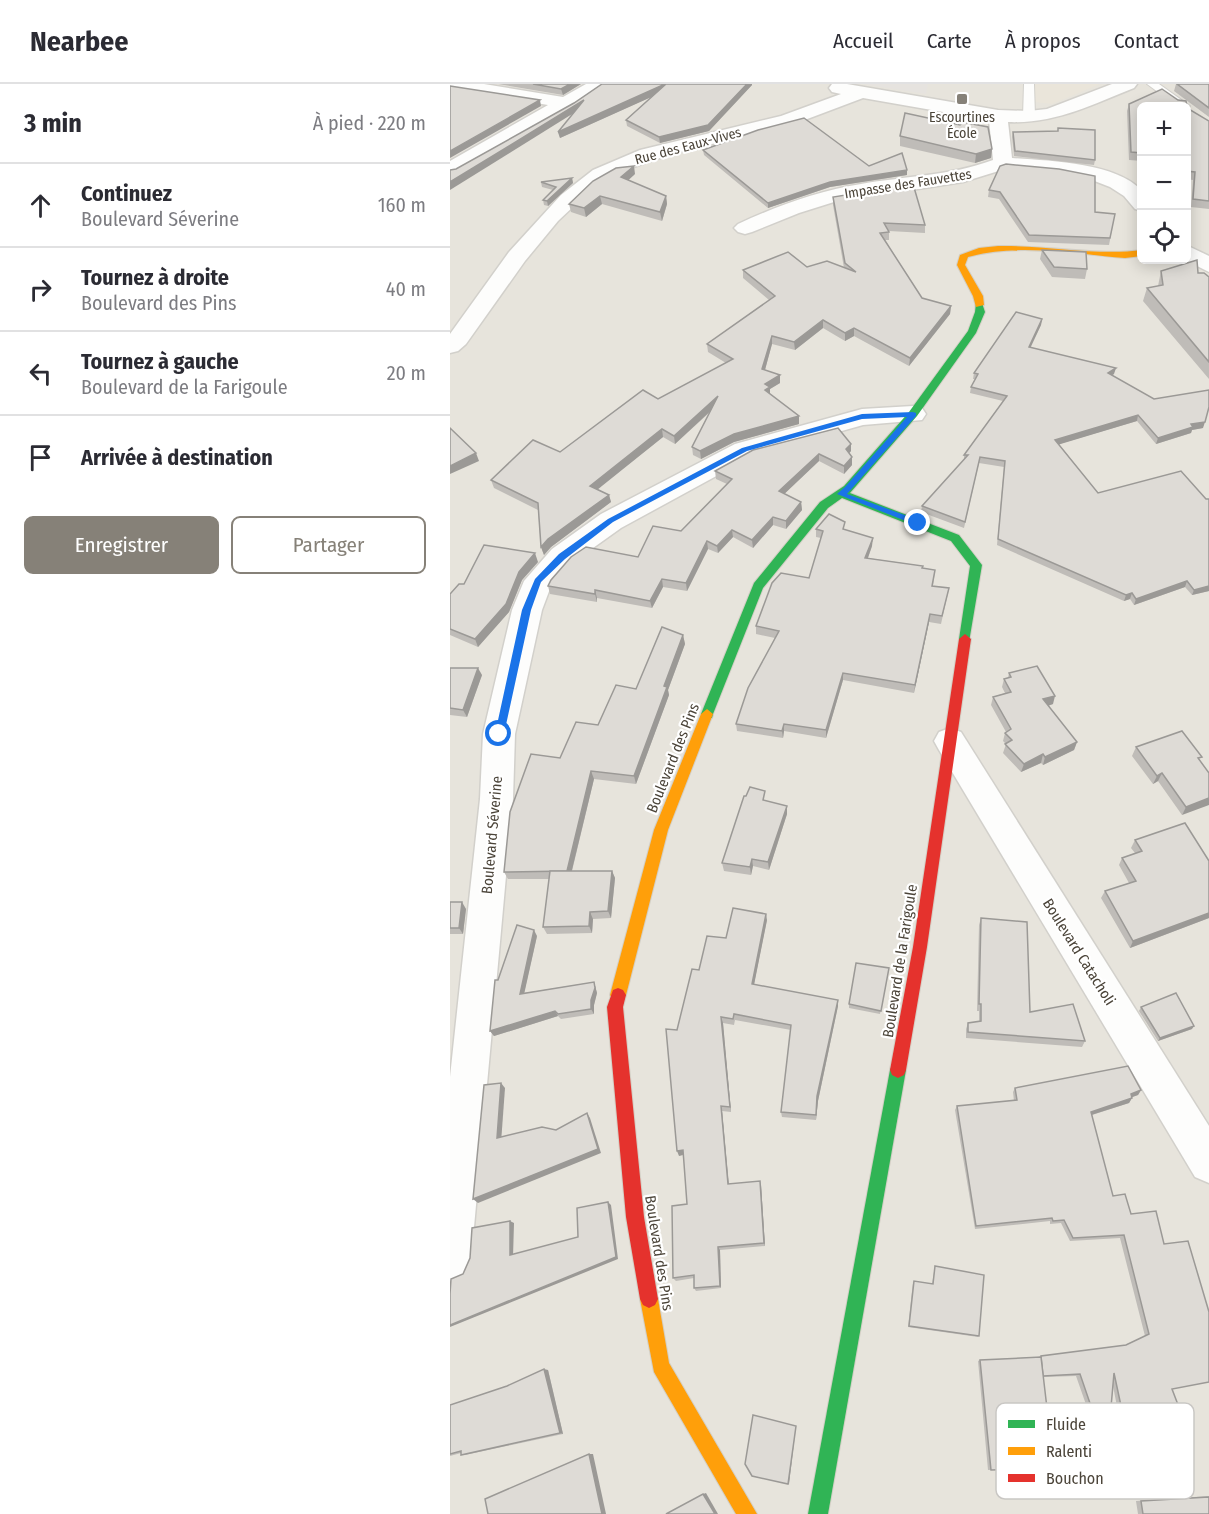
<!DOCTYPE html>
<html lang="fr">
<meta charset="utf-8">
<style>
body{margin:0;font-family:"Fira Sans Condensed",sans-serif;background:#f7f7f7;color:#2b2b33}
.controls{position:absolute;right:18px;top:18px;display:grid;overflow:hidden;border-radius:9px;box-shadow:0 3px 15px #0003}
.controls button{width:54px;height:54px;display:grid;place-items:center;padding:0;border:0;border-bottom:2px solid #e1e1e2;background:#fff;color:#2b2b33;font:30px sans-serif}
.stop{position:absolute;width:18px;height:18px;margin:-14px;border:4px solid #1a73e8;border-radius:50%;background:#fff}
.stop.end{background:#1a73e8;border-color:#fff;box-shadow:0 2px 6px #0008}
.list{margin:0;padding:0;list-style:none}
h2{display:flex;justify-content:space-between;align-items:center;height:78px;margin:0;padding:0 24px;font-size:26px}
h2 small{font-size:20px;font-weight:400;color:#7c7c81}
.list li{display:grid;grid-template-columns:39px 1fr auto;gap:18px;align-items:center;box-sizing:border-box;height:84px;padding:0 24px;border-top:2px solid #e1e1e2}
.list b{display:block;font-size:22px;white-space:nowrap}
.list p{margin:0;font-size:20px;white-space:nowrap;color:#7c7c81}
.list em{font-size:20px;font-style:normal;color:#7c7c81}
.actions{display:flex;gap:12px;padding:18px 24px}
.actions a{flex:1;padding:14px 0;border:2px solid #868178;border-radius:9px;text-align:center;font-size:21px;color:#868178}
.actions .main{background:#868178;color:#fff}
.icon{flex:none;width:33px;height:33px;fill:none;stroke:currentColor;stroke-width:2;stroke-linecap:round;stroke-linejoin:round}
.map{position:relative;flex:none;width:759px;height:1430px;overflow:hidden}
header{display:flex;align-items:center;gap:36px;box-sizing:border-box;height:84px;padding:0 30px;background:#fff;border-bottom:2px solid #e1e1e2}
header strong{font-size:28px}
nav{display:flex;gap:33px;margin-inline-start:auto;font-size:21px}
main{display:flex}
aside{flex:1;background:#fff}
.map>svg:first-child{display:block}
</style>
<header>
<strong>Nearbee</strong>
<nav><a>Accueil</a><a>Carte</a><a>À propos</a><a>Contact</a></nav>
</header>
<main>
<aside>
<h2>3 min<small>À pied · 220 m</small></h2>
<ul class="list">
<li><svg class="icon" aria-label="ahead" viewBox="0 0 24 24"><path d="M12 20V5M6 11l6-6 6 6"/></svg><div><b>Continuez</b><p>Boulevard Séverine</p></div><em>160 m</em></li>
<li><svg class="icon" aria-label="right" viewBox="0 0 24 24"><path d="M7 20v-9h11M14 6l5 5-5 5"/></svg><div><b>Tournez à droite</b><p>Boulevard des Pins</p></div><em>40 m</em></li>
<li><svg class="icon" aria-label="left" viewBox="0 0 24 24"><path d="M17 20v-9H6M10 6l-5 5 5 5"/></svg><div><b>Tournez à gauche</b><p>Boulevard de la Farigoule</p></div><em>20 m</em></li>
<li><svg class="icon" aria-label="arrive" viewBox="0 0 24 24"><path d="M6 21V4h12l-3 4 3 4H6"/></svg><div><b>Arrivée à destination</b></div></li>
</ul>
<div class="actions"><a class="main">Enregistrer</a><a>Partager</a></div>
</aside>
<div class="map">
<svg width="759" height="1430" viewBox="0 0 759 1430">
<rect width="100%" height="100%" fill="#f4f2ee"/>
<path fill="#e7e4dc" fill-rule="evenodd" d="M 0,0 L 759,0 L 759,1430 L 0,1430 ZM 692,22 L 736,22 L 736,176 L 692,176 Z"/>
<path fill="#eae5da" d="M 585,0 L 650,0 L 602,20 L 585,18 Z"/>
<path fill="#e6e3df" d="M 412,0 L 478,0 L 476,10 Z"/>
<g fill="none" stroke-linecap="round" stroke-linejoin="round">
<defs>
<g id="lane">
<path d="M 574,0 L 584,0 L 585,33 L 579,36 L 573,33 Z"/>
<path d="M 697,0 L 709,0 L 740,22 L 736,25 L 736,22 L 727,22 Z"/>
</g>
<g id="street">
<path d="M 0,0 L 34,0 L 113,13 L 136,0 L 158,0 L 124,23 L 7,89 L 0,91 L 0,77 L 98,21 L 0,5 Z"/>
<path d="M 382,0 L 397,0 L 548,26 L 579,27 L 597,25 L 662,0 L 687,0 L 684,4 C 641,21 605,40 558,38 L 562,74 C 599,77 666,78 692,107 L 692,127 L 685,125 L 674,112 L 660,103 L 642,96 L 608,90 L 555,85 L 513,98 L 384,118 L 349,129 L 302,148 L 295,150 L 288,148 L 284,144 L 288,140 C 327,122 368,107 411,100 C 455,92 500,92 543,76 L 539,36 L 413,14 L 344,40 L 221,70 L 172,87 L 143,104 L 108,137 L 75,177 L 16,260 L 8,267 L 0,269 L 0,250 L 59,168 L 111,111 L 143,86 L 190,66 L 331,32 L 391,10 L 382,8 L 379,4 Z"/>
<path d="M 736,161 L 759,172 L 759,188 L 735,176 Z"/>
<path d="M 463,322 L 472,324 L 476,330 L 472,336 L 413,341 L 303,372 L 171,444 L 122,479 L 101,502 L 92,526 L 65,650 L 63,715 L 21,1176 L 15,1191 L 0,1197 L 0,993 L 30,715 L 33,650 L 62,526 L 74,497 L 102,465 L 151,430 L 285,360 L 412,325 Z"/>
<path d="M 500,644 L 511,648 L 759,1042 L 759,1099 L 745,1093 L 489,666 L 484,657 L 489,648 Z"/>
</g>
<g id="fast">
<path d="M 526,219 L 532,219 L 535,228 L 526,249 L 467,332 L 400,409 L 509,451 L 532,481 L 519,558 L 515,560 L 509,555 L 520,482 L 501,457 L 392,414 L 378,424 L 313,504 L 263,630 L 262,634 L 252,634 L 251,630 L 304,499 L 370,418 L 394,402 L 459,328 L 518,247 L 525,228 Z"/>
<path d="M 448,978 L 454,981 L 456,986 L 378,1430 L 358,1430 L 440,986 L 442,981 Z"/>
</g>
<g id="slow">
<path d="M 548,162 C 595,161 647,172 692,166 L 692,172 L 675,174 C 624,170 568,159 518,173 L 515,181 L 533,212 L 534,221 L 526,223 L 523,212 L 507,181 L 510,171 L 529,164 Z"/>
<path d="M 257,625 L 263,630 L 218,746 L 176,911 L 173,916 L 168,918 L 163,916 L 160,911 L 204,746 L 251,630 Z"/>
<path d="M 199,1206 L 205,1209 L 208,1215 L 219,1279 L 307,1430 L 286,1430 L 204,1288 L 190,1215 L 193,1209 Z"/>
</g>
<g id="jam">
<path d="M 515,550 L 521,555 L 477,863 L 456,986 L 454,991 L 448,994 L 442,991 L 440,986 L 463,863 L 509,555 Z"/>
<path d="M 168,904 L 173,906 L 176,911 L 173,923 L 194,1133 L 208,1215 L 205,1221 L 199,1224 L 193,1221 L 190,1215 L 176,1133 L 157,923 L 163,906 Z"/>
</g>
</defs>
<use href="#lane" stroke="#d2d0cb" stroke-width="2"/>
<use href="#street" stroke="#d2d0cb" stroke-width="3"/>
<use href="#fast" stroke="#d3cfc5" stroke-width="2"/>
<use href="#slow" stroke="#d3cfc5" stroke-width="2"/>
<use href="#jam" stroke="#d3cfc5" stroke-width="2"/>
<use href="#lane" fill="#fdfdfc" fill-rule="evenodd"/>
<use href="#street" fill="#fdfdfc" fill-rule="evenodd"/>
<use href="#fast" fill="#30b455" fill-rule="evenodd"/>
<use href="#slow" fill="#ff9f0a" fill-rule="evenodd"/>
<use href="#jam" fill="#e5322d" fill-rule="evenodd"/>
</g>
<g fill="#bfbcb8">
<path d="M 48,0 L 131,0 L 113,11 Z"/>
<path d="M 152,0 L 302,0 L 302,1 L 259,47 L 210,59 L 177,42 L 176,36 L 203,12 L 110,54 L 108,48 L 124,29 L 6,85 L 124,19 Z"/>
<path d="M 726,0 L 759,0 L 759,33 L 724,7 Z"/>
<path d="M 712,5 L 728,16 L 736,17 L 737,24 L 759,37 L 759,125 L 741,123 L 743,96 L 736,95 L 736,22 L 692,22 L 692,77 L 679,76 L 677,27 L 679,20 Z"/>
<path d="M 563,48 L 645,76 L 644,81 L 564,72 L 562,53 Z"/>
<path d="M 450,52 L 542,65 L 541,74 L 525,79 L 450,62 Z"/>
<path d="M 253,66 L 457,86 L 457,91 L 380,103 L 318,124 L 254,71 Z"/>
<path d="M 185,90 L 178,96 L 216,112 L 217,120 L 212,137 L 152,120 L 136,133 L 121,128 L 119,120 Z"/>
<path d="M 645,92 L 645,128 L 665,130 L 659,161 L 578,158 L 549,115 L 538,113 L 539,106 Z"/>
<path d="M 122,94 L 123,99 L 98,122 L 94,121 L 93,116 L 103,106 L 92,103 L 91,98 Z"/>
<path d="M 383,113 L 475,141 L 475,149 L 439,147 L 439,156 L 435,156 L 472,214 L 501,222 L 500,230 L 459,282 L 404,252 L 395,257 L 373,244 L 345,266 L 322,260 L 315,286 L 330,291 L 330,299 L 320,305 L 320,310 L 349,340 L 284,358 L 251,375 L 243,371 L 242,363 L 260,328 L 225,360 L 213,353 L 147,405 L 159,411 L 161,418 L 101,463 L 94,471 L 91,463 L 88,426 L 44,404 L 41,396 L 110,368 L 276,279 L 258,268 L 257,260 L 319,216 L 293,194 L 293,186 L 357,183 L 394,184 L 383,121 Z"/>
<path d="M 592,166 L 637,185 L 635,195 L 602,193 L 590,175 Z"/>
<path d="M 711,187 L 748,189 L 759,193 L 759,295 L 693,217 L 697,204 L 708,202 Z"/>
<path d="M 592,235 L 591,241 L 580,263 L 664,290 L 662,291 L 753,344 L 742,346 L 741,349 L 706,360 L 687,337 L 609,360 L 648,409 L 756,415 L 759,415 L 759,507 L 742,511 L 735,503 L 684,521 L 680,515 L 674,517 L 547,461 L 554,383 L 529,379 L 514,444 L 471,428 L 472,422 L 514,376 L 514,371 L 553,317 L 520,309 L 521,303 L 525,295 L 523,295 L 524,289 Z"/>
<path d="M 401,360 L 401,367 L 399,369 L 402,373 L 402,381 L 394,390 L 369,377 L 334,410 L 351,418 L 352,426 L 336,445 L 323,441 L 303,464 L 283,453 L 268,469 L 258,465 L 237,507 L 213,503 L 202,524 L 147,514 L 147,518 L 100,510 L 98,502 L 188,473 L 231,447 L 277,400 L 266,395 L 265,387 Z"/>
<path d="M 366,445 L 395,446 L 422,462 L 418,474 L 473,482 L 473,484 L 485,486 L 483,502 L 499,504 L 491,540 L 479,538 L 464,609 L 393,596 L 376,654 L 334,647 L 333,654 L 287,647 L 286,640 L 325,554 L 306,550 L 306,542 L 359,494 L 371,454 L 366,453 Z"/>
<path d="M 88,478 L 72,496 L 59,528 L 28,563 L 0,551 L 0,510 L 14,500 Z"/>
<path d="M 233,551 L 235,560 L 218,606 L 219,611 L 186,700 L 144,695 L 122,787 L 162,787 L 165,794 L 161,834 L 143,835 L 142,849 L 97,850 L 93,843 L 99,795 L 58,795 L 54,788 L 110,674 L 148,641 L 186,605 Z"/>
<path d="M 0,584 L 32,591 L 17,633 L 0,631 Z"/>
<path d="M 559,589 L 603,620 L 598,622 L 627,658 L 624,666 L 593,681 L 591,679 L 571,688 L 553,669 L 556,660 L 553,657 L 555,649 L 556,648 L 541,621 L 543,613 L 555,609 L 552,603 L 554,595 L 558,594 Z"/>
<path d="M 686,663 L 750,677 L 759,689 L 732,731 L 708,697 L 703,700 L 682,672 Z"/>
<path d="M 315,717 L 337,730 L 319,786 L 303,782 L 301,791 L 274,787 L 272,779 Z"/>
<path d="M 685,756 L 759,777 L 759,834 L 680,864 L 651,814 L 655,807 L 679,799 L 669,781 L 672,774 L 685,769 L 681,764 Z"/>
<path d="M 0,818 L 16,825 L 13,850 L 0,850 Z"/>
<path d="M 531,834 L 580,928 L 635,957 L 632,963 L 516,954 L 516,945 L 518,939 L 529,937 L 529,927 L 527,927 L 529,841 Z"/>
<path d="M 317,836 L 304,900 L 388,922 L 368,1017 L 366,1036 L 332,1033 L 331,1028 L 341,946 L 285,936 L 284,941 L 273,939 L 281,1028 L 272,1027 L 279,1100 L 311,1101 L 315,1162 L 270,1166 L 271,1204 L 246,1207 L 244,1204 L 244,1194 L 226,1197 L 223,1194 L 237,1120 L 234,1071 L 229,1072 L 227,946 L 249,886 L 276,854 Z"/>
<path d="M 87,852 L 74,909 L 144,898 L 147,909 L 144,921 L 144,930 L 111,935 L 108,932 L 44,952 L 40,947 L 48,896 Z"/>
<path d="M 439,884 L 430,930 L 399,924 L 399,920 Z"/>
<path d="M 691,923 L 742,945 L 708,957 L 689,927 Z"/>
<path d="M 565,1004 L 691,1006 L 688,1011 L 682,1013 L 682,1014 L 679,1019 L 642,1031 L 663,1112 L 722,1305 L 683,1378 L 678,1379 L 663,1302 L 657,1369 L 653,1369 L 626,1292 L 593,1293 L 604,1384 L 538,1386 L 528,1277 L 530,1276 L 588,1273 L 591,1272 L 675,1261 L 695,1252 L 670,1154 L 620,1157 L 611,1139 L 600,1140 L 600,1137 L 525,1145 L 505,1026 L 507,1022 L 564,1017 L 563,1008 Z"/>
<path d="M 485,1182 L 529,1252 L 528,1253 L 458,1243 L 463,1198 L 464,1197 L 482,1200 Z"/>
<path d="M 98,1286 L 113,1350 L 15,1371 L 11,1371 L 11,1369 L 0,1372 L 0,1321 L 57,1302 Z"/>
<path d="M 759,1412 L 759,1430 L 688,1430 L 686,1417 Z"/>
</g>
<g fill="#9b9996">
<path d="M 120,0 L 131,0 L 113,11 L 111,5 Z"/>
<path d="M 215,0 L 217,6 L 110,54 L 108,48 Z"/>
<path d="M 297,0 L 302,0 L 302,1 L 259,47 L 210,59 L 209,53 Z"/>
<path d="M 90,16 L 91,22 L 0,74 L 0,67 Z"/>
<path d="M 134,16 L 135,22 L 0,106 L 0,98 Z"/>
<path d="M 542,65 L 541,74 L 525,79 L 526,70 Z"/>
<path d="M 184,82 L 185,90 L 172,102 L 171,93 Z"/>
<path d="M 457,86 L 457,91 L 380,103 L 318,124 L 318,119 L 380,98 Z"/>
<path d="M 122,94 L 123,99 L 98,122 L 97,117 Z"/>
<path d="M 150,112 L 152,120 L 136,133 L 134,124 Z"/>
<path d="M 216,112 L 217,120 L 212,137 L 210,128 Z"/>
<path d="M 501,222 L 500,230 L 459,282 L 460,274 Z"/>
<path d="M 592,235 L 591,241 L 578,269 L 579,263 Z"/>
<path d="M 373,236 L 373,244 L 345,266 L 344,258 Z"/>
<path d="M 404,244 L 404,252 L 395,257 L 395,249 Z"/>
<path d="M 322,252 L 322,260 L 313,293 L 312,285 Z"/>
<path d="M 666,284 L 664,290 L 656,295 L 658,289 Z"/>
<path d="M 330,291 L 330,299 L 320,305 L 320,311 L 315,314 L 315,300 Z"/>
<path d="M 268,312 L 268,320 L 225,360 L 224,352 Z"/>
<path d="M 688,331 L 687,337 L 604,362 L 605,356 Z"/>
<path d="M 349,332 L 349,340 L 284,358 L 251,375 L 250,367 L 284,350 Z"/>
<path d="M 755,338 L 753,344 L 742,346 L 741,349 L 706,360 L 708,354 L 741,340 Z"/>
<path d="M 212,345 L 213,353 L 142,410 L 140,402 Z"/>
<path d="M 401,360 L 401,367 L 396,373 L 396,365 Z"/>
<path d="M 26,369 L 29,377 L 0,390 L 0,382 Z"/>
<path d="M 369,370 L 369,377 L 329,415 L 329,407 Z"/>
<path d="M 402,373 L 402,381 L 394,390 L 394,382 Z"/>
<path d="M 159,411 L 161,418 L 101,463 L 94,471 L 91,463 L 98,455 Z"/>
<path d="M 351,418 L 352,426 L 336,445 L 336,437 Z"/>
<path d="M 323,433 L 323,441 L 303,464 L 302,456 Z"/>
<path d="M 282,446 L 283,453 L 268,469 L 267,462 Z"/>
<path d="M 423,454 L 422,462 L 415,482 L 415,474 Z"/>
<path d="M 257,457 L 258,465 L 237,507 L 236,499 Z"/>
<path d="M 85,469 L 88,478 L 72,496 L 59,528 L 28,563 L 25,555 L 69,488 Z"/>
<path d="M 212,495 L 213,503 L 202,524 L 200,517 Z"/>
<path d="M 737,497 L 735,503 L 684,521 L 686,515 Z"/>
<path d="M 759,502 L 759,507 L 742,511 L 744,506 Z"/>
<path d="M 145,506 L 147,514 L 147,518 L 145,510 Z"/>
<path d="M 682,509 L 680,515 L 674,517 L 676,511 Z"/>
<path d="M 480,530 L 479,538 L 464,609 L 465,601 Z"/>
<path d="M 233,551 L 235,560 L 218,606 L 219,611 L 186,700 L 184,692 L 214,602 Z"/>
<path d="M 28,584 L 32,591 L 17,633 L 13,626 Z"/>
<path d="M 393,589 L 393,596 L 376,654 L 376,646 Z"/>
<path d="M 605,612 L 603,620 L 591,624 L 593,615 Z"/>
<path d="M 334,640 L 334,647 L 333,654 L 332,647 Z"/>
<path d="M 627,658 L 624,666 L 593,681 L 595,673 Z"/>
<path d="M 593,670 L 591,679 L 571,688 L 574,680 Z"/>
<path d="M 141,687 L 144,695 L 120,794 L 117,787 Z"/>
<path d="M 712,689 L 708,697 L 703,700 L 707,692 Z"/>
<path d="M 759,714 L 759,721 L 732,731 L 736,723 Z"/>
<path d="M 337,722 L 337,730 L 319,786 L 318,778 Z"/>
<path d="M 302,775 L 303,782 L 301,791 L 300,783 Z"/>
<path d="M 162,787 L 165,794 L 161,834 L 158,827 Z"/>
<path d="M 12,818 L 16,825 L 13,850 L 9,844 Z"/>
<path d="M 140,828 L 143,835 L 142,849 L 139,842 Z"/>
<path d="M 759,829 L 759,834 L 680,864 L 683,857 Z"/>
<path d="M 316,830 L 317,836 L 303,906 L 302,900 Z"/>
<path d="M 84,846 L 87,852 L 73,915 L 70,910 Z"/>
<path d="M 144,898 L 147,909 L 144,921 L 144,930 L 141,925 L 141,916 Z"/>
<path d="M 388,916 L 388,922 L 368,1017 L 366,1036 L 367,1012 Z"/>
<path d="M 105,927 L 108,932 L 44,952 L 40,947 Z"/>
<path d="M 271,933 L 273,939 L 281,1028 L 280,1023 Z"/>
<path d="M 744,942 L 742,945 L 708,957 L 710,954 Z"/>
<path d="M 51,999 L 55,1004 L 51,1059 L 47,1054 Z"/>
<path d="M 691,1006 L 688,1011 L 677,1015 L 681,1010 Z"/>
<path d="M 682,1014 L 679,1019 L 638,1032 L 641,1028 Z"/>
<path d="M 271,1022 L 272,1027 L 279,1104 L 278,1100 Z"/>
<path d="M 137,1029 L 140,1034 L 151,1069 L 28,1119 L 23,1115 Z"/>
<path d="M 233,1066 L 235,1070 L 229,1072 L 227,1067 Z"/>
<path d="M 310,1097 L 311,1101 L 315,1162 L 314,1159 Z"/>
<path d="M 158,1118 L 161,1121 L 168,1175 L 0,1243 L 0,1241 L 166,1173 Z"/>
<path d="M 60,1137 L 64,1139 L 63,1173 L 60,1171 Z"/>
<path d="M 268,1163 L 270,1166 L 271,1204 L 270,1202 Z"/>
<path d="M 94,1285 L 98,1286 L 113,1350 L 110,1349 Z"/>
<path d="M 346,1342 L 339,1400 L 338,1400 Z"/>
<path d="M 139,1370 L 143,1370 L 156,1430 L 152,1430 Z"/>
<path d="M 256,1409 L 268,1430 L 265,1430 L 253,1410 Z"/>
</g>
<g fill="#dedbd6" stroke="#9b9996" stroke-width="1.5">
<path d="M 83,0 L 120,0 L 111,5 Z"/>
<path d="M 152,0 L 215,0 L 108,48 L 134,16 L 0,98 L 0,86 L 6,85 L 124,19 Z"/>
<path d="M 216,0 L 297,0 L 258,41 L 209,53 L 176,36 Z"/>
<path d="M 727,0 L 759,0 L 759,24 Z"/>
<path d="M 0,2 L 90,16 L 0,67 Z"/>
<path d="M 712,5 L 728,16 L 736,17 L 737,24 L 759,37 L 759,117 L 743,115 L 745,88 L 736,87 L 736,22 L 692,22 L 692,69 L 681,68 L 679,20 Z"/>
<path d="M 455,29 L 510,41 L 512,38 L 538,43 L 542,65 L 526,70 L 450,52 Z"/>
<path d="M 354,34 L 419,82 L 452,69 L 457,86 L 380,98 L 318,119 L 253,66 L 308,46 Z"/>
<path d="M 608,44 L 645,46 L 645,76 L 565,67 L 563,48 L 608,47 Z"/>
<path d="M 556,80 L 609,85 L 645,92 L 645,128 L 665,130 L 660,154 L 579,151 L 550,108 L 539,106 L 550,82 Z"/>
<path d="M 184,82 L 171,93 L 216,112 L 210,128 L 150,112 L 134,124 L 119,120 L 143,97 L 166,84 Z"/>
<path d="M 122,94 L 97,117 L 93,116 L 106,103 L 91,98 Z"/>
<path d="M 463,100 L 475,141 L 434,139 L 439,148 L 430,149 L 472,214 L 501,222 L 460,274 L 404,244 L 395,249 L 373,236 L 344,258 L 322,252 L 312,285 L 330,291 L 315,300 L 320,303 L 315,306 L 349,332 L 284,350 L 250,367 L 242,363 L 268,312 L 224,352 L 212,345 L 140,402 L 159,411 L 98,455 L 91,463 L 88,419 L 41,396 L 83,356 L 110,368 L 193,306 L 208,315 L 283,275 L 257,260 L 325,212 L 293,186 L 338,168 L 357,183 L 377,177 L 406,188 L 395,179 L 383,113 Z"/>
<path d="M 592,166 L 636,168 L 637,185 L 604,183 Z"/>
<path d="M 747,176 L 748,189 L 754,189 L 759,193 L 759,278 L 697,204 L 713,201 L 711,187 Z"/>
<path d="M 566,228 L 592,235 L 579,263 L 666,284 L 658,289 L 704,315 L 759,306 L 759,323 L 755,338 L 741,340 L 743,343 L 708,354 L 688,331 L 605,356 L 648,409 L 731,387 L 756,415 L 759,415 L 759,502 L 744,506 L 737,497 L 686,515 L 682,509 L 676,511 L 548,455 L 555,377 L 530,373 L 515,438 L 472,422 L 518,371 L 514,371 L 557,312 L 521,303 L 528,290 L 524,289 Z"/>
<path d="M 0,344 L 26,369 L 0,382 Z"/>
<path d="M 388,344 L 401,360 L 396,365 L 402,373 L 394,382 L 369,370 L 329,407 L 351,418 L 336,437 L 323,433 L 302,456 L 282,446 L 267,462 L 257,457 L 236,499 L 212,495 L 200,517 L 145,506 L 145,510 L 98,502 L 101,496 L 121,473 L 136,463 L 188,473 L 203,442 L 231,447 L 282,395 L 265,387 L 303,366 Z"/>
<path d="M 379,430 L 395,438 L 393,445 L 423,454 L 415,474 L 473,482 L 472,484 L 485,486 L 482,502 L 499,504 L 492,532 L 480,530 L 465,601 L 393,589 L 376,646 L 334,640 L 332,647 L 286,640 L 298,604 L 329,547 L 306,542 L 322,499 L 331,489 L 359,494 L 373,447 L 366,445 Z"/>
<path d="M 34,461 L 85,469 L 69,488 L 56,520 L 25,555 L 0,545 L 0,510 L 9,500 L 14,500 Z"/>
<path d="M 212,543 L 233,551 L 214,602 L 217,603 L 184,692 L 141,687 L 117,787 L 54,788 L 60,728 L 81,670 L 110,674 L 126,638 L 148,641 L 166,601 L 186,605 Z"/>
<path d="M 587,582 L 605,612 L 593,615 L 627,658 L 595,673 L 593,670 L 574,680 L 555,660 L 562,656 L 555,649 L 561,645 L 543,613 L 561,608 L 554,595 L 561,593 L 559,589 Z"/>
<path d="M 0,584 L 28,584 L 13,626 L 0,624 Z"/>
<path d="M 732,647 L 752,673 L 748,674 L 759,689 L 759,714 L 736,723 L 712,689 L 707,692 L 686,663 Z"/>
<path d="M 300,703 L 315,707 L 313,716 L 337,722 L 318,778 L 302,775 L 300,783 L 272,779 L 294,712 L 296,712 Z"/>
<path d="M 735,739 L 759,777 L 759,829 L 683,857 L 655,807 L 686,797 L 672,774 L 692,767 L 685,756 Z"/>
<path d="M 100,787 L 162,787 L 158,827 L 140,828 L 139,842 L 93,843 Z"/>
<path d="M 0,818 L 12,818 L 9,844 L 0,844 Z"/>
<path d="M 283,824 L 316,830 L 302,900 L 388,916 L 367,1012 L 366,1031 L 331,1028 L 341,941 L 284,930 L 283,935 L 271,933 L 280,1023 L 271,1022 L 278,1100 L 310,1097 L 314,1159 L 268,1163 L 270,1202 L 244,1204 L 244,1191 L 223,1194 L 222,1122 L 237,1120 L 233,1066 L 227,1067 L 216,945 L 227,946 L 242,885 L 249,886 L 257,852 L 276,854 Z"/>
<path d="M 531,834 L 577,838 L 580,928 L 623,920 L 635,957 L 518,948 L 518,939 L 531,937 L 531,920 L 529,920 Z"/>
<path d="M 67,841 L 84,846 L 70,910 L 144,898 L 145,904 L 141,916 L 141,925 L 108,930 L 105,927 L 40,947 L 45,896 L 48,896 Z"/>
<path d="M 406,879 L 439,884 L 431,927 L 399,920 Z"/>
<path d="M 726,909 L 744,942 L 710,954 L 691,923 Z"/>
<path d="M 678,982 L 691,1006 L 681,1010 L 682,1014 L 641,1028 L 663,1112 L 675,1110 L 681,1130 L 706,1127 L 714,1160 L 738,1157 L 759,1228 L 759,1298 L 722,1305 L 743,1360 L 683,1378 L 664,1289 L 657,1369 L 630,1290 L 593,1292 L 591,1272 L 676,1261 L 699,1250 L 674,1151 L 623,1154 L 614,1136 L 603,1137 L 602,1134 L 526,1142 L 507,1022 L 567,1016 L 565,1004 Z"/>
<path d="M 51,999 L 47,1054 L 92,1043 L 106,1046 L 137,1029 L 148,1065 L 23,1115 L 34,1001 Z"/>
<path d="M 158,1118 L 166,1173 L 0,1241 L 0,1210 L 1,1195 L 13,1190 L 20,1174 L 22,1144 L 60,1137 L 60,1171 L 128,1153 L 127,1124 Z"/>
<path d="M 485,1182 L 534,1191 L 529,1252 L 459,1242 L 464,1197 L 483,1200 Z"/>
<path d="M 591,1273 L 604,1384 L 541,1386 L 530,1276 Z"/>
<path d="M 94,1285 L 110,1349 L 11,1371 L 11,1367 L 0,1370 L 0,1321 L 57,1302 Z"/>
<path d="M 303,1331 L 346,1342 L 338,1400 L 302,1392 L 295,1380 Z"/>
<path d="M 139,1370 L 152,1430 L 38,1430 L 35,1415 Z"/>
<path d="M 253,1410 L 265,1430 L 216,1430 Z"/>
<path d="M 759,1413 L 759,1430 L 693,1430 L 691,1417 Z"/>
</g>
<path fill="#1a73e8" d="M 463,328 L 466,329 L 466,332 L 397,410 L 471,437 L 471,441 L 466,441 L 387,410 L 395,403 L 457,333 L 412,335 L 297,367 L 163,438 L 115,475 L 91,498 L 81,526 L 54,650 L 53,652 L 46,652 L 45,650 L 72,526 L 85,495 L 109,470 L 158,435 L 292,364 L 412,330 Z"/>
<rect fill="#868178" stroke="#fff" stroke-width="2" x="506" y="9" width="12" height="12" rx="3"/>
<g text-anchor="middle" dominant-baseline="central" stroke-width="4.5" stroke-linejoin="round" paint-order="stroke">
<g font-size="14" fill="#4b4439" stroke="#fff">
<text x="512" y="33">Escourtines<tspan x="512" dy="16">École</tspan></text>
</g>
<g font-size="14" fill="#4b4439" stroke="#fff">
<text transform="translate(238 62) rotate(-15)">Rue des Eaux-Vives</text>
<text transform="translate(458 100) rotate(-9)">Impasse des Fauvettes</text>
</g>
<g font-size="15" fill="#4b4439" stroke="#fff">
<text transform="translate(223 674) rotate(-68)">Boulevard des Pins</text>
<text transform="translate(42 751) rotate(-85)">Boulevard Séverine</text>
<text transform="translate(629 868) rotate(58)">Boulevard Catacholi</text>
<text transform="translate(450 877) rotate(-81)">Boulevard de la Farigoule</text>
<text transform="translate(209 1169) rotate(81)">Boulevard des Pins</text>
</g>
</g>
<rect x="546" y="1319" width="198" height="96" rx="9" fill="#fff" stroke="#c9c7c4" stroke-width="1.5"/>
<rect x="558" y="1336" width="27" height="8" fill="#30b455"/>
<rect x="558" y="1363" width="27" height="8" fill="#ff9f0a"/>
<rect x="558" y="1390" width="27" height="8" fill="#e5322d"/>
<g font-size="16" fill="#4b4439">
<text x="596" y="1346">Fluide</text>
<text x="596" y="1373">Ralenti</text>
<text x="596" y="1400">Bouchon</text>
</g>
</svg>
<div class="controls">
<button>+</button>
<button>−</button>
<button><svg class="icon" aria-label="locate" viewBox="0 0 24 24"><circle cx="12" cy="12" r="6"/><path d="M12 2v4M12 18v4M2 12h4M18 12h4"/></svg></button>
</div>
<div class="stop" style="left:49px;top:650px"></div>
<div class="stop end" style="left:468px;top:439px"></div>
</div>
</main>
